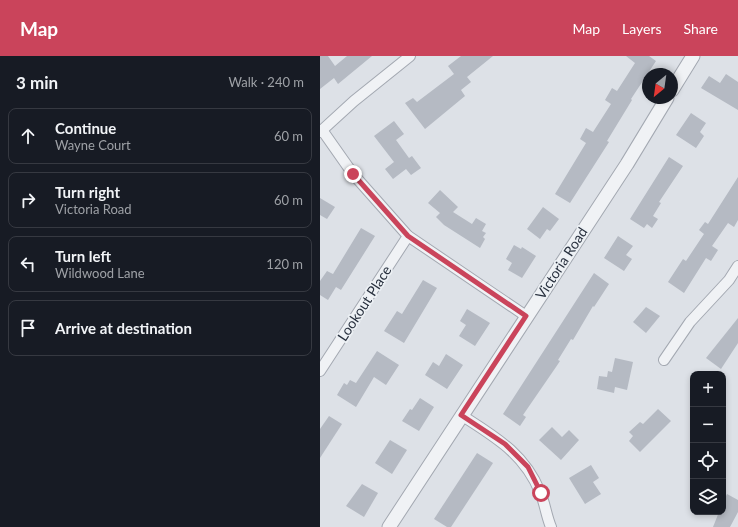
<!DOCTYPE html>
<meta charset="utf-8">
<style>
body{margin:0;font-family:Lato,sans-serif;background:#242831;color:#f1f3f6}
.controls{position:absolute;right:12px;bottom:12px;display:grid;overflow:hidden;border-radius:8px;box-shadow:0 2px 6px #0003}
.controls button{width:36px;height:36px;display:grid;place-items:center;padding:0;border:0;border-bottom:1px solid #363941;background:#171b24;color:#f1f3f6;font:20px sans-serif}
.compass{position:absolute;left:322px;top:12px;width:36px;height:36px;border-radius:50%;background:#171b24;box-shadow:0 2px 6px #0003;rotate:209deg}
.stop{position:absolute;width:12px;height:12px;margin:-9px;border:3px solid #ca445b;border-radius:50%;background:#fff}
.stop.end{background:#ca445b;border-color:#fff;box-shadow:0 1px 4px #0008}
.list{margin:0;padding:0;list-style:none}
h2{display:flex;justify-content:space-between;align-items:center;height:52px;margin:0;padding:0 16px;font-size:17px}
h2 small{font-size:13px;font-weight:400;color:#9ea1a6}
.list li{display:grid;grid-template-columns:26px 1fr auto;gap:12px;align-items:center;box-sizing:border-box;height:56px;margin:0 8px 8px;padding:0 8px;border:1px solid #363941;border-radius:8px}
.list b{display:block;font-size:15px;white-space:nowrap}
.list p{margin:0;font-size:13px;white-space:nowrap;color:#9ea1a6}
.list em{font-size:13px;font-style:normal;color:#9ea1a6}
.icon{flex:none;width:22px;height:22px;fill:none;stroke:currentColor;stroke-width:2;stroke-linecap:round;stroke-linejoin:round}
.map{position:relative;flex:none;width:418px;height:471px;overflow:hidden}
header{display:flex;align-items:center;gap:24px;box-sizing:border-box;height:56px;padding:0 20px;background:#ca445b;color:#fff}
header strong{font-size:19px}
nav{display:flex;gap:22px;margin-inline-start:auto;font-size:14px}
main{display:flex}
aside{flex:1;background:#171b24}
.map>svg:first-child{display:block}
</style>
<header>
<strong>Map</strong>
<nav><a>Map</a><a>Layers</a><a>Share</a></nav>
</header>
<main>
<aside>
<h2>3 min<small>Walk · 240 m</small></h2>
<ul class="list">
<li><svg class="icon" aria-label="ahead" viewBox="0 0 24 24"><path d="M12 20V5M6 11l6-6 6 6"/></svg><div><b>Continue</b><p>Wayne Court</p></div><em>60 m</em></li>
<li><svg class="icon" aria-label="right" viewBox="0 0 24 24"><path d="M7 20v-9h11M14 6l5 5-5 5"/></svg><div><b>Turn right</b><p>Victoria Road</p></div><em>60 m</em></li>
<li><svg class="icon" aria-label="left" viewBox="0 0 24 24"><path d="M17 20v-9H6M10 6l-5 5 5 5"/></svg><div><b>Turn left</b><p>Wildwood Lane</p></div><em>120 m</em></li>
<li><svg class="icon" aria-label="arrive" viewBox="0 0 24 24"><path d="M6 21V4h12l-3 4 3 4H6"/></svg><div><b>Arrive at destination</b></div></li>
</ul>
</aside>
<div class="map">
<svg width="418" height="471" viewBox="0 0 418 471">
<rect width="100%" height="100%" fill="#dde1e7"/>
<g fill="#b5bac3">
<path d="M 0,0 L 8,0 L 15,10 L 27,0 L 52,0 L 18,28 L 14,22 L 0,33 Z"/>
<path d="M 141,0 L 173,0 L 147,21 L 151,26 L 141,34 L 145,40 L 105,73 L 85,47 L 93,42 L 97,46 L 134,18 L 128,10 Z"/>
<path d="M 306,0 L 329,0 L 336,5 L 311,43 L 312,44 L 287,85 L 289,86 L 250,147 L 235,138 L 266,87 L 260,83 L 266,72 L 273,76 L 291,48 L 285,44 L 292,32 L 297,35 L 315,7 Z"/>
<path d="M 406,18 L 418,26 L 418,54 L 381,32 L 389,20 L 400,27 Z"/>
<path d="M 371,57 L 386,67 L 380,76 L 384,80 L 376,92 L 356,79 Z"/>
<path d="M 74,65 L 84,78 L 76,84 L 89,102 L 92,100 L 101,112 L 91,119 L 86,113 L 73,123 L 65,113 L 74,106 L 54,80 Z"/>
<path d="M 349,101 L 363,110 L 339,146 L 341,147 L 333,160 L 338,163 L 332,172 L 327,168 L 324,172 L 310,163 Z"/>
<path d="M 418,121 L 418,164 L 414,171 L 408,167 L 392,190 L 398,194 L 391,205 L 386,202 L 364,237 L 348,226 L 363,203 L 366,205 L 384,178 L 379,174 L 385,166 L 388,168 Z"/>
<path d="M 120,134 L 138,151 L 133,156 L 152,168 L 156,162 L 166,168 L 162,175 L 166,177 L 163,181 L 165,183 L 160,192 L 124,169 L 116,161 L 120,157 L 108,147 Z"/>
<path d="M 0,142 L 15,151 L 7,163 L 0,159 Z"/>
<path d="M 223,151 L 239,163 L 230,175 L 227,173 L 220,183 L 207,173 Z"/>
<path d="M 41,172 L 55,180 L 21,234 L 16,231 L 8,244 L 0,239 L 0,225 L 7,215 L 13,218 Z"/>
<path d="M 298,180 L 313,190 L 306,199 L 312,203 L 304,215 L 284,202 Z"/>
<path d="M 194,189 L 201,193 L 202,191 L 216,200 L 202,222 L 188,214 L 192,207 L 186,203 Z"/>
<path d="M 274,217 L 289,228 L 274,251 L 273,250 L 253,284 L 251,283 L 238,304 L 240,305 L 236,311 L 203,359 L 206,361 L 200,370 L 183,358 Z"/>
<path d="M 103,224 L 117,232 L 84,287 L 64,275 L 77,255 L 82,258 Z"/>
<path d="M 326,251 L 340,260 L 326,277 L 313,266 Z"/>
<path d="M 147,253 L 170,267 L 155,290 L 139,280 L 146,269 L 140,265 Z"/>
<path d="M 418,262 L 418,287 L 401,313 L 386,302 Z"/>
<path d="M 57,295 L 79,309 L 66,329 L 54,321 L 36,351 L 17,339 L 24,327 L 27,329 L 30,324 L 36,327 Z"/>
<path d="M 126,298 L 143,309 L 127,333 L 105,319 L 113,306 L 119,310 Z"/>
<path d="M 295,302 L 313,306 L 307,334 L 295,331 L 294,337 L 277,333 L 279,320 L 287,321 L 288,315 L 292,316 Z"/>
<path d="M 100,342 L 114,351 L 99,375 L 82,365 L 90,353 L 92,354 Z"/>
<path d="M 338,353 L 351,365 L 320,396 L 309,385 L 313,380 L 309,376 L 320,366 L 323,368 Z"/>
<path d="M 9,360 L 22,368 L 0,402 L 0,373 Z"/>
<path d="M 232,371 L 242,381 L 249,374 L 259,384 L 241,404 L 219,384 Z"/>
<path d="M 70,384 L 87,394 L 72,418 L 55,407 Z"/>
<path d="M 157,397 L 173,407 L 131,471 L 127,471 L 114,463 Z"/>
<path d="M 271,409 L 279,422 L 273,426 L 281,438 L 265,448 L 249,422 Z"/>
<path d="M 42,428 L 58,437 L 44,461 L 26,450 Z"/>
<path d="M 407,438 L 418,444 L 418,456 L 410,471 L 393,471 L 399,456 L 403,456 L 403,446 Z"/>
</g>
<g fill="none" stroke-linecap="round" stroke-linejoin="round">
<defs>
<g id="minor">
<path d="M 2,74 L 33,118 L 88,180 L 206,260"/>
<path d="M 0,76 L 34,45 L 90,0"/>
<path d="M 344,304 L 370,266 L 409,224 L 418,210"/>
<path d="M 0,315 L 88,180"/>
<path d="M 141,359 C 175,381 204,397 220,436 C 225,447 226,459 231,471"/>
</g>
<g id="tertiary">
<path d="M 352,34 L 373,0"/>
<path d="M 69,471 L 307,108 L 347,42"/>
</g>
</defs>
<use href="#minor" stroke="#a3a8b1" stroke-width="12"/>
<use href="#tertiary" stroke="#a3a8b1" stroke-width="15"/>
<use href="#minor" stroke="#f0f2f5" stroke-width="10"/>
<use href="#tertiary" stroke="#f0f2f5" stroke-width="13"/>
</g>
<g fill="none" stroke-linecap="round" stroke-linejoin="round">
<path stroke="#ca445b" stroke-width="5" d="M 33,118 L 88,180 L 206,260 L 141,359 L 185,388 L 208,411 L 221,437"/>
</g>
<g text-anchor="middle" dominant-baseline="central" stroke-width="3.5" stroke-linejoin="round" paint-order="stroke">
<g font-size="14" fill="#272f3d" stroke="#ecf0f4">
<text transform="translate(241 207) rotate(-57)">Victoria Road</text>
<text transform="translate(44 247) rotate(-57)">Lookout Place</text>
</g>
</g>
</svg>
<div class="controls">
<button>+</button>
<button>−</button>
<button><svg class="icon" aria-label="locate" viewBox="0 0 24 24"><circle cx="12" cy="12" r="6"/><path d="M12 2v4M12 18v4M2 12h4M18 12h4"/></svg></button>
<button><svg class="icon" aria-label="layers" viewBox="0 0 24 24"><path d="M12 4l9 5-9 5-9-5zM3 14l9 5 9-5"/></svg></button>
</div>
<svg class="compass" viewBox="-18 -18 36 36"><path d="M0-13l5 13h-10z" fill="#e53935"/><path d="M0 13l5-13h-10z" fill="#9ea1a6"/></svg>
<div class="stop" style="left:221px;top:437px"></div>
<div class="stop end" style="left:33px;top:118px"></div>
</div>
</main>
